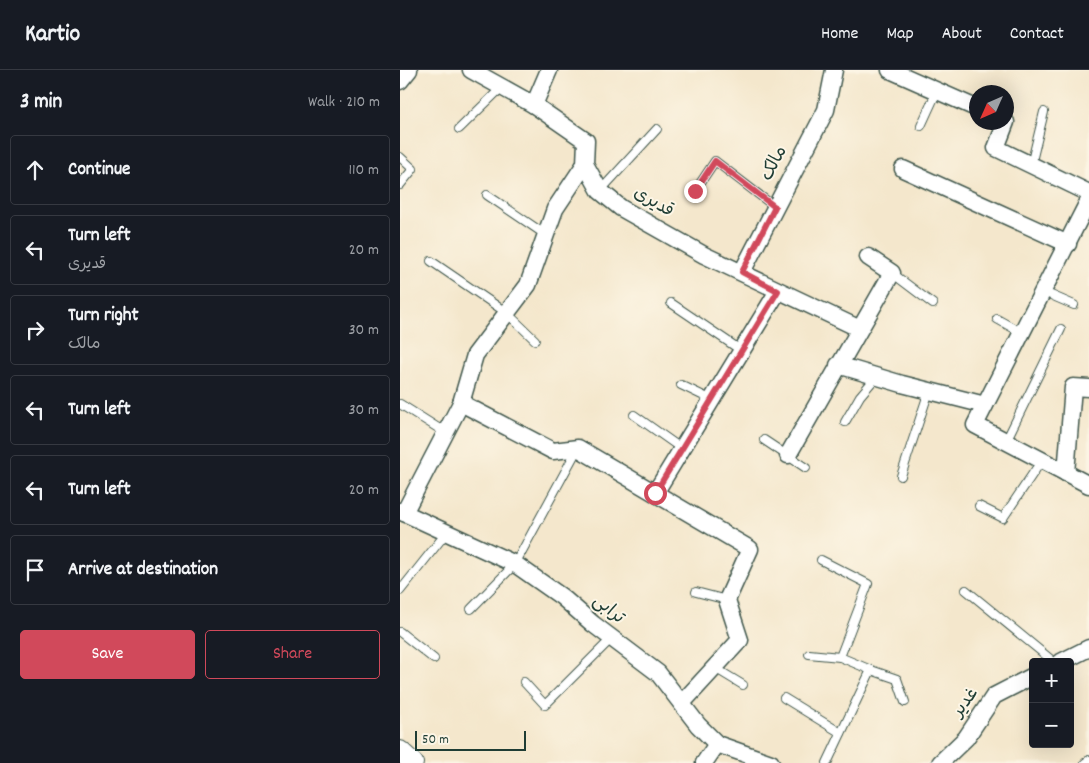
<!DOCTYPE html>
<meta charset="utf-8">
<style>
body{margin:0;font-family:Dekko,"Playpen Sans Arabic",sans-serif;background:#20242c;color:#f1f3f6}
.controls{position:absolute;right:15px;bottom:15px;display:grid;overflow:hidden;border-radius:5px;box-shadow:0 5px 20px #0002}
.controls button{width:45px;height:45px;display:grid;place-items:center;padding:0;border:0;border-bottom:1px solid #363941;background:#171b24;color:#f1f3f6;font:25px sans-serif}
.compass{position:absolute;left:569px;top:15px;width:45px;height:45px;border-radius:50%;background:#171b24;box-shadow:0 5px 20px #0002;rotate:225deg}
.scale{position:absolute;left:15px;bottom:12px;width:111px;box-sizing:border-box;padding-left:5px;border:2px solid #1f3d34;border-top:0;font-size:14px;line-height:18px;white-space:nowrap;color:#1f3d34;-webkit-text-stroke:4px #fcf5e5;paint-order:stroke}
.stop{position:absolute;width:15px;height:15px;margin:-11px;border:4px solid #d1495b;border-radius:50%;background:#fff}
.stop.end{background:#d1495b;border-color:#fff;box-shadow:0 1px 5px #0008}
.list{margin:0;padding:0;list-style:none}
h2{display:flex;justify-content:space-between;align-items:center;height:65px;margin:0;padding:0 20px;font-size:21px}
h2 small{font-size:16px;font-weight:400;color:#9ea1a6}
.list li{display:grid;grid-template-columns:32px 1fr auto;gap:15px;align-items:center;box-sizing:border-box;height:70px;margin:0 10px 10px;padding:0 10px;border:1px solid #363941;border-radius:5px}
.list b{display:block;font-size:19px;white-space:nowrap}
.list p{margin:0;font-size:16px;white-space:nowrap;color:#9ea1a6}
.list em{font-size:16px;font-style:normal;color:#9ea1a6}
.actions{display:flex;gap:10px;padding:15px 20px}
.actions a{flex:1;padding:11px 0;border:1px solid #d1495b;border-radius:5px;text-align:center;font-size:18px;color:#d1495b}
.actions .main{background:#d1495b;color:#fff}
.icon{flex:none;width:28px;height:28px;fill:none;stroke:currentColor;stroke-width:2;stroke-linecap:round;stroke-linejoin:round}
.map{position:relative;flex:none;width:689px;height:693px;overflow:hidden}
header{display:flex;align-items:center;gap:30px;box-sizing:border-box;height:70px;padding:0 25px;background:#171b24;border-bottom:1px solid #363941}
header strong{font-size:24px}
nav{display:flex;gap:28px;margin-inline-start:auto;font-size:18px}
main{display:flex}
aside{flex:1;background:#171b24}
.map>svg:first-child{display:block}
</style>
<header>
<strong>Kartio</strong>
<nav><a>Home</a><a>Map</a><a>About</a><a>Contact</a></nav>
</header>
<main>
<aside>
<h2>3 min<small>Walk · 210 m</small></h2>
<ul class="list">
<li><svg class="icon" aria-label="ahead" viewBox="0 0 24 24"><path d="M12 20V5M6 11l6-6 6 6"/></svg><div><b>Continue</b></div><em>110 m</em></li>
<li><svg class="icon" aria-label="left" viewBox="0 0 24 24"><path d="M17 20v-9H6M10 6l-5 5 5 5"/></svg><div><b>Turn left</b><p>قدیری</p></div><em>20 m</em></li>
<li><svg class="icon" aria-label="right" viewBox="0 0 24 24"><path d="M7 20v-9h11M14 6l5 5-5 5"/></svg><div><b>Turn right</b><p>مالک</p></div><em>30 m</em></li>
<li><svg class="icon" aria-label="left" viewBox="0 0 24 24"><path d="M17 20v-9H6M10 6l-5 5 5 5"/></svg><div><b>Turn left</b></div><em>30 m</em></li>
<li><svg class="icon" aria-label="left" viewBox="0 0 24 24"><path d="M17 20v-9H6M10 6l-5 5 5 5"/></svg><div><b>Turn left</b></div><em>20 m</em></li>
<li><svg class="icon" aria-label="arrive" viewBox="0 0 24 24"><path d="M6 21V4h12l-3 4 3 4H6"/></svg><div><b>Arrive at destination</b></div></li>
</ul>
<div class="actions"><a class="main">Save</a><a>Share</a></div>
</aside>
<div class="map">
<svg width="689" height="693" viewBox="0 0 689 693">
<rect width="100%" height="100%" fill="#fcf5e5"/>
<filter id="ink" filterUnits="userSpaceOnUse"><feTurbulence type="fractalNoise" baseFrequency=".02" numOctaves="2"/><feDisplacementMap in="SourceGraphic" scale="10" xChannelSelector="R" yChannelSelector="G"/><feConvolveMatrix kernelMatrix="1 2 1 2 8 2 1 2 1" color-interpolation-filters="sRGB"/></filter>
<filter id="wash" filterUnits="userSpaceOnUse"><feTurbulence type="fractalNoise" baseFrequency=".0096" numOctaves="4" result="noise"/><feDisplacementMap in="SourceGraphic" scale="20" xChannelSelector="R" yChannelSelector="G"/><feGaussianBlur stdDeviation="1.12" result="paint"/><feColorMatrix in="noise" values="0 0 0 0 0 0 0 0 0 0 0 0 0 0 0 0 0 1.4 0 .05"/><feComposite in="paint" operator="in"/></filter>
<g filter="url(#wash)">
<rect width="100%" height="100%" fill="#f4e7cc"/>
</g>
<g filter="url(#ink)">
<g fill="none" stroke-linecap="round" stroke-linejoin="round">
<defs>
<g id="service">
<path d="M 521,56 L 537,21"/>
<path d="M 59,59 L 101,18"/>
<path d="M 0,87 L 13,99 L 0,115"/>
<path d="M 631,95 L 644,42"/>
<path d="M 200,121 L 257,59"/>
<path d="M 295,121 L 315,91 L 375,137"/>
<path d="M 87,125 L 146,165"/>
<path d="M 31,191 L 107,243 L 135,270"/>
<path d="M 492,203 L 533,234"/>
<path d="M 644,222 L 674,235"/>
<path d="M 271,233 L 342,281"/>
<path d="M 597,249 L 622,263"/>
<path d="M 281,315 L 312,330"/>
<path d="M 0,334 L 46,363"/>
<path d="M 234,345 L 282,379"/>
<path d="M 445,352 L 460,326 L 477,306"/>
<path d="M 364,370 L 406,398"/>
<path d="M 606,371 L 661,259"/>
<path d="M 501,406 L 529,321"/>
<path d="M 579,436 L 603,448 L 642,390"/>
<path d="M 421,490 L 468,514 L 440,587 L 471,600 L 427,693"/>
<path d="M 566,520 L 654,592"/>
<path d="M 0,521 L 47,462"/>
<path d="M 296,522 L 327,530"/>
<path d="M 71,539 L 115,494 L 178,378"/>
<path d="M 0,562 L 34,589"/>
<path d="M 409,584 L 440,587"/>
<path d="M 315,598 L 343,615"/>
<path d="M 471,600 L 497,609 L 505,632"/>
<path d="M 124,612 L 145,635 L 212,568"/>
<path d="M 384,628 L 441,663"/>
<path d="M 685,693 L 689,690"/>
</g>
<g id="minor">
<path d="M 71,0 L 134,35 L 186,71 L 185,94 L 200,121 L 221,138 L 304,185 L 458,258"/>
<path d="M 490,0 L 576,38"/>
<path d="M 0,11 L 9,0"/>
<path d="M 134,35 L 149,0"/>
<path d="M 606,52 L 596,78 L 689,123"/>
<path d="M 503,99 L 668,174"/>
<path d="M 689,130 L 575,355 L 689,415"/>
<path d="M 342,202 L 426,40 L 434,0"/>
<path d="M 438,295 L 502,314 L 585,335"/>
<path d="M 61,333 L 153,381 L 178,378 L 350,479 L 327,530 L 340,570 L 282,633"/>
<path d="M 388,385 L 492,203 L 468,187"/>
<path d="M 666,403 L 673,317 L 689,318"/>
<path d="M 255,423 L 378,221"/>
<path d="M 0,441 L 115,494 L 162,527 L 193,554 L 258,603 L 298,655 L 317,674 L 371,693"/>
<path d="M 4,443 L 61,333 L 75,285 L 128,215 L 155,139 L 185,94"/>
<path d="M 661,592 L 689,578"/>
<path d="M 304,693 L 317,674"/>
<path d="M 540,693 L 566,668 L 594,626 L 633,606"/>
</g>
<path id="tertiary" d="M 0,681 L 13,693"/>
</defs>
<use href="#service" stroke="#3f564b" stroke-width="10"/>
<use href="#minor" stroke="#3f564b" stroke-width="19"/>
<use href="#tertiary" stroke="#3f564b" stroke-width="22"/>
<use href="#service" stroke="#fff" stroke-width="8"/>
<use href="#minor" stroke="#fff" stroke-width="16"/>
<use href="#tertiary" stroke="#fff" stroke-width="20"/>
</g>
</g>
<g fill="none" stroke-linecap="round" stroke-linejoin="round" filter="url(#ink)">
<path stroke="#d1495b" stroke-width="6" d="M 255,423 L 378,221 L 342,202 L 375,137 L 315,91 L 295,121"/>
</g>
<g text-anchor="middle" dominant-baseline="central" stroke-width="4" stroke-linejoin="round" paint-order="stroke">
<g font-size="18" fill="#1f3d34" stroke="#fcf5e5">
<text transform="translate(375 94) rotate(-63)">مالک</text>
<text transform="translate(253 133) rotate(30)">قدیری</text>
<text transform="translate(208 540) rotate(39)">ترابی</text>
<text transform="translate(566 633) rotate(-54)">غدیر</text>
</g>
</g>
</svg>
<div class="controls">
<button>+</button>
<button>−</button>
</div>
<svg class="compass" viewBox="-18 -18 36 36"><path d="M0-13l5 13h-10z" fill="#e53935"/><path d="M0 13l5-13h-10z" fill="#9ea1a6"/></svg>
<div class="scale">50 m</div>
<div class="stop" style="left:255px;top:423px"></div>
<div class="stop end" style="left:295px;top:121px"></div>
</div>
</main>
